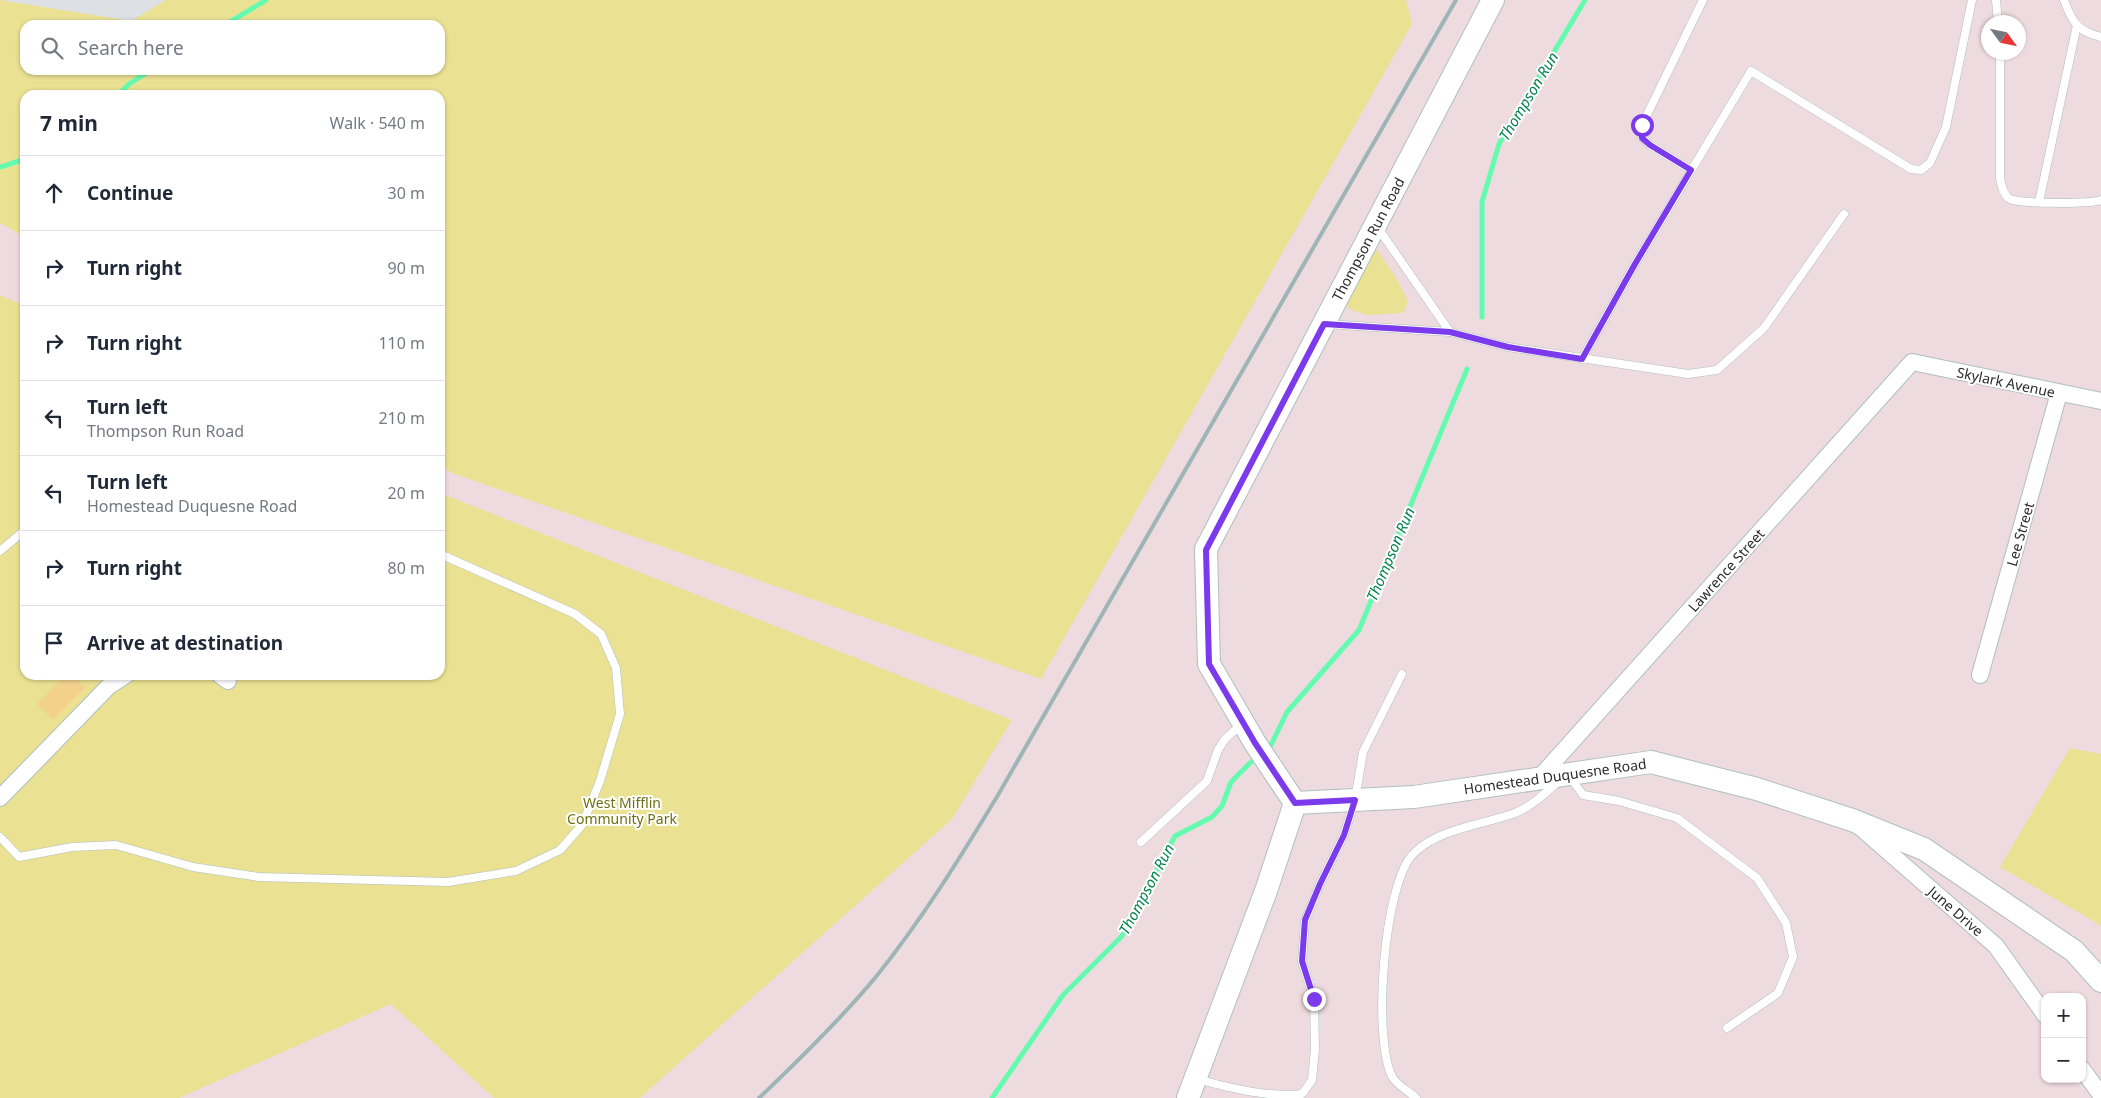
<!DOCTYPE html>
<meta charset="utf-8">
<style>
body{margin:0;font-family:"Noto Sans",sans-serif;background:#f2f2f3;color:#1f2937}
.controls{position:absolute;right:15px;bottom:15px;display:grid;overflow:hidden;border-radius:10px;box-shadow:0 1px 4px #0004}
.controls button{width:45px;height:45px;display:grid;place-items:center;padding:0;border:0;border-bottom:1px solid #e0e1e3;background:#fff;color:#1f2937;font:25px sans-serif}
.compass{position:absolute;left:1981px;top:15px;width:45px;height:45px;border-radius:50%;background:#fff;box-shadow:0 1px 4px #0004;rotate:123deg}
.stop{position:absolute;width:15px;height:15px;margin:-11px;border:4px solid #7c3aed;border-radius:50%;background:#fff}
.stop.end{background:#7c3aed;border-color:#fff;box-shadow:0 1px 5px #0008}
.list{margin:0;padding:0;list-style:none}
h2{display:flex;justify-content:space-between;align-items:center;height:65px;margin:0;padding:0 20px;font-size:21px}
h2 small{font-size:16px;font-weight:400;color:#747a83}
.list li{display:grid;grid-template-columns:32px 1fr auto;gap:15px;align-items:center;box-sizing:border-box;height:75px;padding:0 20px;border-top:1px solid #e0e1e3}
.list b{display:block;font-size:19px;white-space:nowrap}
.list p{margin:0;font-size:16px;white-space:nowrap;color:#747a83}
.list em{font-size:16px;font-style:normal;color:#747a83}
.icon{flex:none;width:28px;height:28px;fill:none;stroke:currentColor;stroke-width:2;stroke-linecap:round;stroke-linejoin:round}
.map{position:relative;flex:none;width:2101px;height:1098px;overflow:hidden}
.search{position:absolute;background:#fff;box-shadow:0 1px 4px #0004;left:20px;top:20px;width:425px;height:55px;display:flex;align-items:center;gap:12px;box-sizing:border-box;padding:0 18px;border-radius:15px;color:#747a83;font-size:19px}
.panel{position:absolute;background:#fff;box-shadow:0 1px 4px #0004;left:20px;top:90px;width:425px;height:590px;border-radius:15px}
.map>svg:first-child{display:block}
</style>
<div class="map">
<svg width="2101" height="1098" viewBox="0 0 2101 1098">
<rect width="100%" height="100%" fill="#eedbdf"/>
<path fill="#dde1e6" d="M 0,0 L 166,0 L 131,21 Z"/>
<g fill="#eae192" fill-rule="evenodd">
<path d="M 0,0 L 131,21 L 166,0 L 1406,0 L 1412,24 L 1041,679 L 452,473 L 440,466 L 440,95 L 25,95 L 25,237 L 0,223 ZM 25,25 L 440,25 L 440,70 L 25,70 Z"/>
<path d="M 1378,251 L 1398,281 L 1408,302 L 1403,313 L 1367,315 L 1349,309 L 1345,300 L 1366,252 Z"/>
<path d="M 0,295 L 25,306 L 25,675 L 440,675 L 440,493 L 1012,720 L 952,819 L 640,1098 L 494,1098 L 391,1004 L 179,1098 L 0,1098 Z"/>
<path d="M 2070,748 L 2101,754 L 2101,927 L 2097,923 L 2000,867 Z"/>
</g>
<path fill="#f3d18d" d="M 66,675 L 72,675 L 85,688 L 53,720 L 37,704 Z"/>
<g fill="none" stroke-linecap="round" stroke-linejoin="round">
<g stroke="#64fbb0" stroke-width="5">
<path d="M 225,25 L 266,0"/>
<path d="M 118,95 L 129,84 L 151,70"/>
<path d="M 0,167 L 25,159"/>
<path d="M 1482,317 L 1482,202 L 1499,144 L 1585,0"/>
<path d="M 1270,747 L 1287,712 L 1359,630 L 1467,369"/>
<path d="M 992,1098 L 1063,995 L 1122,936 L 1175,836 L 1212,817 L 1222,806 L 1231,782 L 1251,762"/>
</g>
<defs>
<g id="lane">
<path d="M 1996,0 L 1998,22"/>
<path d="M 2064,0 C 2072,22 2077,31 2101,37"/>
<path d="M 2000,52 L 2000,179 C 2002,186 2003,195 2010,199 C 2022,204 2089,204 2101,200"/>
<path d="M 1691,170 L 1650,145 L 1642,137 L 1642,125 L 1703,0"/>
<path d="M 2039,202 L 2077,25"/>
<path d="M 1326,324 L 1450,332 L 1378,228"/>
<path d="M 1450,332 L 1508,347 L 1688,374 L 1717,370 L 1764,328 L 1844,214"/>
<path d="M 1582,359 L 1635,264 L 1751,71 L 1911,169 L 1921,170 L 1930,163 L 1946,127 L 1972,0"/>
<path d="M 0,551 L 25,530"/>
<path d="M 1570,777 L 1583,795 L 1619,801 L 1677,818 L 1757,878 L 1786,923 L 1793,957 L 1778,993 L 1727,1028"/>
<path d="M 0,837 L 19,857 L 72,847 L 116,845 L 193,867 L 259,877 L 448,882 L 516,871 L 560,850 L 582,825 L 600,781 L 620,714 L 616,668 L 601,634 L 575,614 L 440,554"/>
<path d="M 1141,842 L 1207,781 L 1218,750 L 1225,739 L 1242,724"/>
<path d="M 1197,1079 C 1230,1088 1269,1098 1302,1094 L 1312,1080 L 1315,1049 L 1314,999 L 1302,961 L 1305,921 L 1320,884 L 1344,835 L 1355,800 L 1363,752 L 1402,674"/>
<path d="M 1416,1098 C 1410,1092 1398,1086 1393,1078 C 1372,1042 1383,883 1414,853 C 1440,828 1482,825 1515,813 C 1531,807 1545,793 1558,782"/>
</g>
<g id="street">
<path d="M 220,675 L 228,681"/>
<path d="M 1980,675 L 2059,393"/>
<path d="M 1540,777 L 1912,362 L 2101,401"/>
<path d="M 0,798 L 109,686 L 126,675"/>
<path d="M 1860,827 L 1996,946 L 2045,1015"/>
<path d="M 2082,1069 L 2101,1095"/>
</g>
<g id="secondary">
<path d="M 1295,803 L 1255,743 L 1209,664 L 1206,549 L 1493,0"/>
<path d="M 1295,803 L 1414,797 L 1651,762 L 1757,789 L 1852,820 L 1924,849 L 2074,951 L 2101,981"/>
<path d="M 1188,1098 L 1266,891 L 1295,803"/>
</g>
</defs>
<use href="#lane" stroke="#afbfc0" stroke-width="9"/>
<use href="#street" stroke="#afbfc0" stroke-width="18"/>
<use href="#secondary" stroke="#afbfc0" stroke-width="24"/>
<use href="#lane" stroke="#fff" stroke-width="8"/>
<use href="#street" stroke="#fff" stroke-width="16"/>
<use href="#secondary" stroke="#fff" stroke-width="22"/>
<path stroke="#9db5b7" stroke-width="4" d="M 759,1098 C 799,1060 839,1021 875,978 C 921,921 960,858 998,795 L 1456,0"/>
</g>
<g fill="none" stroke-linecap="round" stroke-linejoin="round">
<path stroke="#7c3aed" stroke-width="6" d="M 1314,999 L 1302,961 L 1305,920 L 1320,884 L 1344,835 L 1355,800 L 1295,803 L 1255,743 L 1209,664 L 1206,550 L 1324,324 L 1450,332 L 1508,347 L 1582,359 L 1635,264 L 1691,170 L 1650,145 L 1642,138 L 1642,125"/>
</g>
<g text-anchor="middle" dominant-baseline="central" stroke-width="4" stroke-linejoin="round" paint-order="stroke">
<g font-size="14" fill="#2b2b2b" stroke="#fff">
<text transform="translate(1368 239) rotate(-62)">Thompson Run Road</text>
<text transform="translate(2006 382) rotate(12)">Skylark Avenue</text>
<text transform="translate(2020 534) rotate(-74)">Lee Street</text>
<text transform="translate(1726 570) rotate(-48)">Lawrence Street</text>
<text transform="translate(1555 776) rotate(-8)">Homestead Duquesne Road</text>
<text transform="translate(1956 911) rotate(41)">June Drive</text>
</g>
<g font-size="14" fill="#6d7013" stroke="#fff">
<text x="622" y="802">West Mifflin<tspan x="622" dy="16">Community Park</tspan></text>
</g>
<g font-size="15" font-style="italic" fill="#04844e" stroke="#fff">
<text transform="translate(1528 96) rotate(-59)">Thompson Run</text>
<text transform="translate(1390 554) rotate(-67)">Thompson Run</text>
<text transform="translate(1146 889) rotate(-62)">Thompson Run</text>
</g>
</g>
</svg>
<div class="controls">
<button>+</button>
<button>−</button>
</div>
<svg class="compass" viewBox="-18 -18 36 36"><path d="M0-13l5 13h-10z" fill="#e53935"/><path d="M0 13l5-13h-10z" fill="#747a83"/></svg>
<div class="stop" style="left:1642px;top:125px"></div>
<div class="stop end" style="left:1314px;top:999px"></div>
<div class="search"><svg class="icon" aria-label="search" viewBox="0 0 24 24"><circle cx="10" cy="10" r="6"/><path d="M15 15l6 6"/></svg>Search here</div>
<section class="panel">
<h2>7 min<small>Walk · 540 m</small></h2>
<ul class="list">
<li><svg class="icon" aria-label="ahead" viewBox="0 0 24 24"><path d="M12 20V5M6 11l6-6 6 6"/></svg><div><b>Continue</b></div><em>30 m</em></li>
<li><svg class="icon" aria-label="right" viewBox="0 0 24 24"><path d="M7 20v-9h11M14 6l5 5-5 5"/></svg><div><b>Turn right</b></div><em>90 m</em></li>
<li><svg class="icon" aria-label="right" viewBox="0 0 24 24"><path d="M7 20v-9h11M14 6l5 5-5 5"/></svg><div><b>Turn right</b></div><em>110 m</em></li>
<li><svg class="icon" aria-label="left" viewBox="0 0 24 24"><path d="M17 20v-9H6M10 6l-5 5 5 5"/></svg><div><b>Turn left</b><p>Thompson Run Road</p></div><em>210 m</em></li>
<li><svg class="icon" aria-label="left" viewBox="0 0 24 24"><path d="M17 20v-9H6M10 6l-5 5 5 5"/></svg><div><b>Turn left</b><p>Homestead Duquesne Road</p></div><em>20 m</em></li>
<li><svg class="icon" aria-label="right" viewBox="0 0 24 24"><path d="M7 20v-9h11M14 6l5 5-5 5"/></svg><div><b>Turn right</b></div><em>80 m</em></li>
<li><svg class="icon" aria-label="arrive" viewBox="0 0 24 24"><path d="M6 21V4h12l-3 4 3 4H6"/></svg><div><b>Arrive at destination</b></div></li>
</ul>
</section>
</div>
